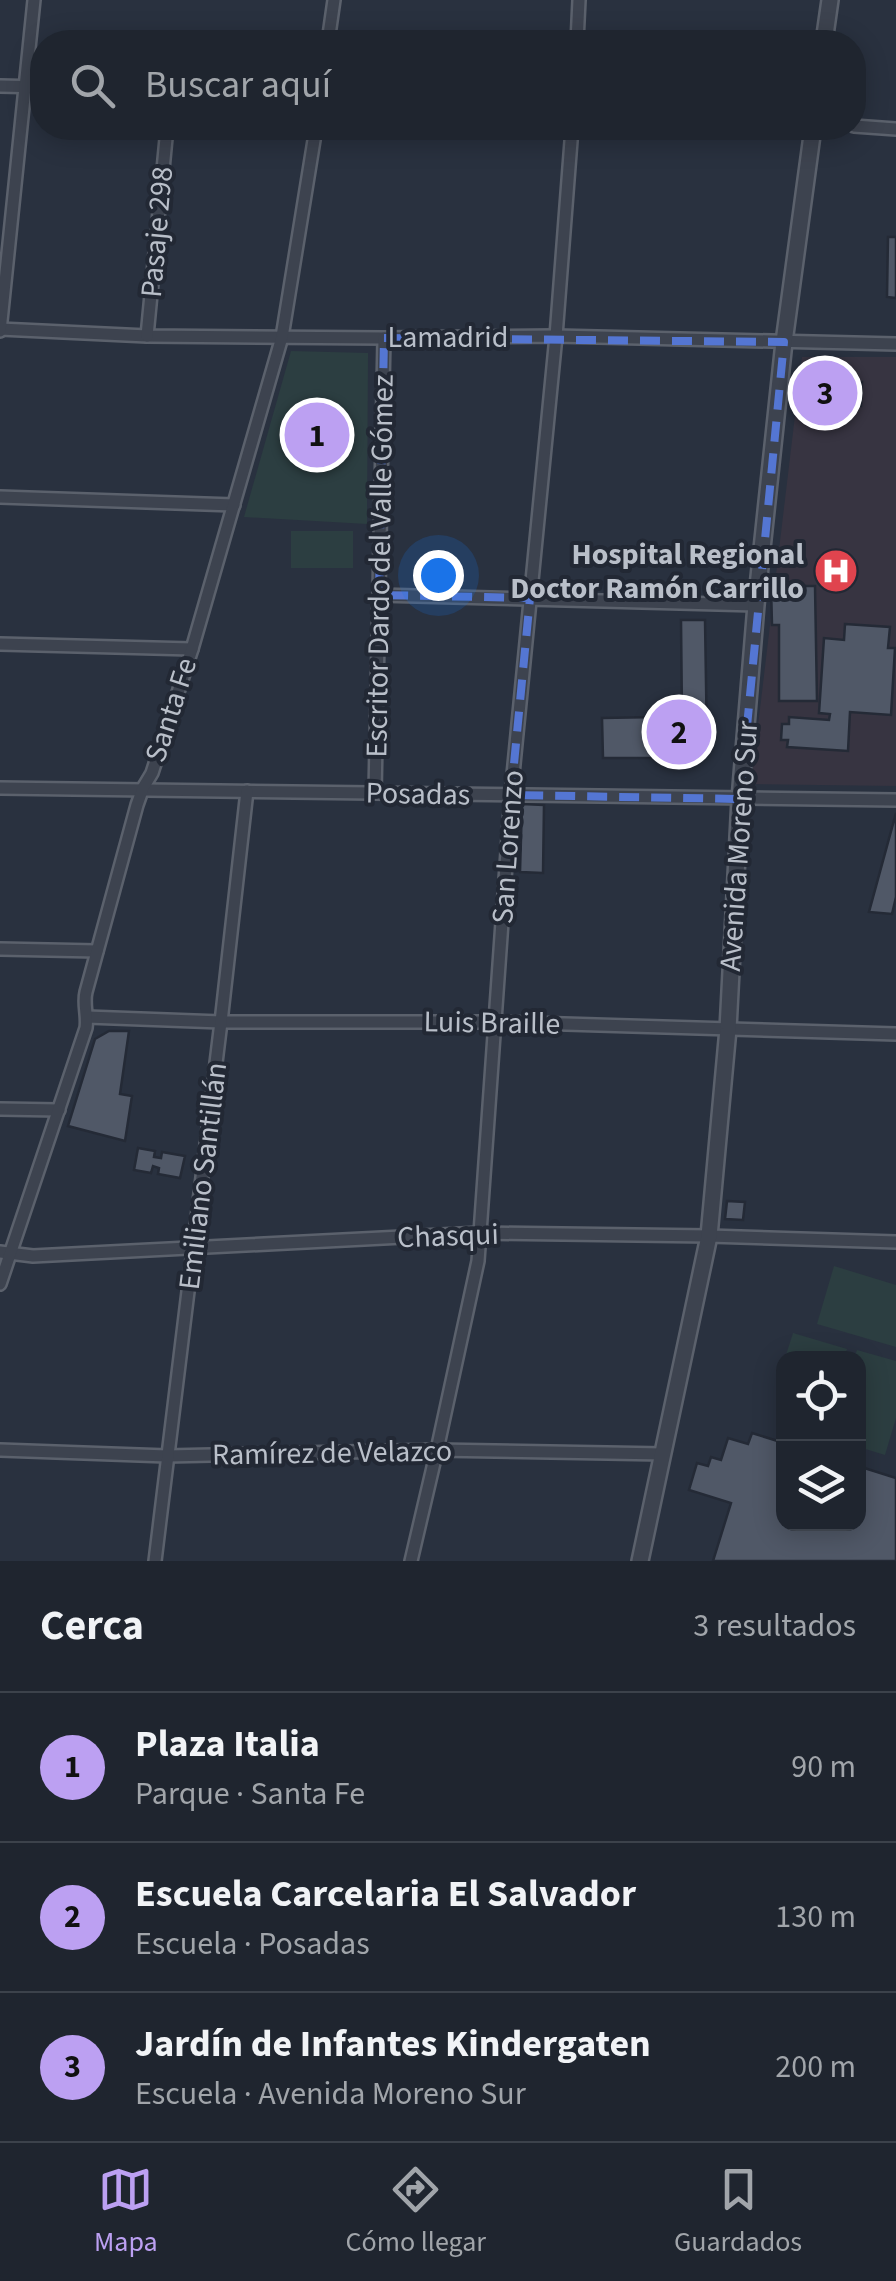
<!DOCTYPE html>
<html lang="es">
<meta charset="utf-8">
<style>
body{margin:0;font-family:"Source Sans 3",sans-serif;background:#2c313b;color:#f1f3f6}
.controls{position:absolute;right:30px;bottom:30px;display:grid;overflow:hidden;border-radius:20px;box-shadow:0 5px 25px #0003}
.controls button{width:90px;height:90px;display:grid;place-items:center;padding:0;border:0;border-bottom:2px solid #3c424b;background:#1f252f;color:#f1f3f6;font:50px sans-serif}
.you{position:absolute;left:438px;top:575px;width:35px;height:35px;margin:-25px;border:8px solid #fff;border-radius:50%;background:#1a73e8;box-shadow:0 0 0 15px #1a73e833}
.badge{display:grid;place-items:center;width:65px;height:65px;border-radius:50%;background:#bca0f2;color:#111;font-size:32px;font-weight:700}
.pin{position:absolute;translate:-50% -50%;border:5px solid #fff;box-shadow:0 2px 10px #0006}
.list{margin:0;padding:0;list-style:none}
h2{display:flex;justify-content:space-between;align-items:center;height:130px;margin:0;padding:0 40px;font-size:42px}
h2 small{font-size:32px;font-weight:400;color:#a1a5aa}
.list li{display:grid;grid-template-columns:65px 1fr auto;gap:30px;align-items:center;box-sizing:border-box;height:150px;padding:0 40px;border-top:2px solid #3c424b}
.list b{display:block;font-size:38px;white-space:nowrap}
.list p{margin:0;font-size:32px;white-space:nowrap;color:#a1a5aa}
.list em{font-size:32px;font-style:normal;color:#a1a5aa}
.icon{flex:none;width:55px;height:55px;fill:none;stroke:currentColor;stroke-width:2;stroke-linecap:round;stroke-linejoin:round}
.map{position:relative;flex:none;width:896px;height:1561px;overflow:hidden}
.search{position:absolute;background:#1f252f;box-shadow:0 5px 25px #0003;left:30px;right:30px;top:30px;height:110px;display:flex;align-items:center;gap:25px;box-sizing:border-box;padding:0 35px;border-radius:40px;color:#a1a5aa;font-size:38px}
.sheet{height:580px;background:#1f252f}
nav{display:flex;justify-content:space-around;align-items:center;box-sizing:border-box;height:140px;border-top:2px solid #3c424b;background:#1f252f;font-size:28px;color:#a1a5aa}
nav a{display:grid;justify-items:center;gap:5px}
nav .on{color:#bca0f2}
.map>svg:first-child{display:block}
</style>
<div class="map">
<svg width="896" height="1561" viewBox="0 0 896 1561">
<rect width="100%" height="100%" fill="#29313f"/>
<path fill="#373441" d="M 802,357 L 896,357 L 896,786 L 751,784 Z"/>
<g fill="#2c3e41">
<path d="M 291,351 L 368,353 L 367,524 L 244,517 Z"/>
<rect x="291" y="531" width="62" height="37"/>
<path d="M 834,1266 L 896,1285 L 896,1347 L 817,1324 Z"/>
<path d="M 793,1333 L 847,1349 L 844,1358 L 785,1358 Z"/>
<path d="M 857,1350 L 896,1361 L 896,1418 L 885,1455 L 859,1447 L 858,1358 L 854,1358 Z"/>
</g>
<g fill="#505867" stroke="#242a36" stroke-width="2.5">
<path d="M 888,237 L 896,237 L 896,298 L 887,297 Z"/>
<path d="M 815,382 L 862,382 L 861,406 L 815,406 Z"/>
<path d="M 771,586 L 815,586 L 817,701 L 779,701 L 779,625 L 772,625 Z"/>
<path d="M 681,620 L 705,620 L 707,745 L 659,745 L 658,717 L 682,717 Z"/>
<path d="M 845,624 L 890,627 L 888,648 L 895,648 L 891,715 L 850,712 L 848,751 L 787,747 L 788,740 L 781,740 L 782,724 L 789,724 L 789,717 L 829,720 L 830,714 L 819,713 L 824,638 L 844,640 Z"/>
<path d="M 658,717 L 659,758 L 603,758 L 602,718 Z"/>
<path d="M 522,804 L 544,805 L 543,873 L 520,872 Z"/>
<path d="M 896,813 L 896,897 L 892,914 L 869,912 Z"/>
<path d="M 109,1031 L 129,1031 L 120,1094 L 132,1096 L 125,1141 L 68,1126 L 95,1039 Z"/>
<path d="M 138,1148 L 155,1151 L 154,1157 L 161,1158 L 162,1152 L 185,1156 L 180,1178 L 158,1174 L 159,1168 L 153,1166 L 151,1173 L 134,1170 Z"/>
<path d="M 727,1201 L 745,1202 L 743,1220 L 725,1219 Z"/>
<path d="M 752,1433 L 784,1443 L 784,1524 L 858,1524 L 858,1466 L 896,1478 L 896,1561 L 713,1561 L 731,1503 L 689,1490 L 697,1463 L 708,1466 L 711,1457 L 721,1460 L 728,1438 L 748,1444 Z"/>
</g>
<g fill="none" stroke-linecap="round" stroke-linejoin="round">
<defs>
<g id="minor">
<path d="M 328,42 L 334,0"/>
<path d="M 577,42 L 579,0"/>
<path d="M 0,86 L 42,87"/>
<path d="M 854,126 L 896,129"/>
<path d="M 0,329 L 147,336 L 384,338 L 556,336 L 896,344"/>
<path d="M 0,331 L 34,0"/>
<path d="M 147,336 L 167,128"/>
<path d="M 0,497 L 234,505"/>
<path d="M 379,595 L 756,605"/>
<path d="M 0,644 L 192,649"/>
<path d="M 0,788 L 896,800"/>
<path d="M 375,793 L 384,338"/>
<path d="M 0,949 L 97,951"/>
<path d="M 87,1017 L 221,1022 L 496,1022 L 896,1034"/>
<path d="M 0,1109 L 59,1110"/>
<path d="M 0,1252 L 33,1256 L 480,1233 L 709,1236 L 896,1242"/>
<path d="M 0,1284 L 86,1028 C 88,1016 83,1004 86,992 L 137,805 L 143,788 L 152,773 L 192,649 L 282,337 L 316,128"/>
<path d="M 0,1450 L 167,1456 L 437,1450 L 664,1454"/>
<path d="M 155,1561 L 221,1022 L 247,791"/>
<path d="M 411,1561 L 437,1450 L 478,1261 L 511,795 L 556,336 L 572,128"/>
</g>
<g id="tertiary">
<path d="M 824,42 L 830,0"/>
<path d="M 640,1561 L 709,1236 L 728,1029 L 740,799 L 756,605 L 784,342 L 813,128"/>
</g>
</defs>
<use href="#minor" stroke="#5b616c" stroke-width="16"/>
<use href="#tertiary" stroke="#5b616c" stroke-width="20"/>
<use href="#minor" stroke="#3d434f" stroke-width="11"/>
<use href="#tertiary" stroke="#3d434f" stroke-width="15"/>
</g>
<path fill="none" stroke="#5476d3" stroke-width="8" stroke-dasharray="20 12" stroke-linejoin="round" d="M 384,338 L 784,342 L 740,799 L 511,795 L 530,598 L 379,595 Z"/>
<defs>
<symbol id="hospital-disc" viewBox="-11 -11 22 22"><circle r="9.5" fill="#e0444e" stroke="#222834"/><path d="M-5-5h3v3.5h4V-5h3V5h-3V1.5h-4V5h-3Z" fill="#fff"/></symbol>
</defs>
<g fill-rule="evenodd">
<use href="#hospital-disc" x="811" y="546" width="50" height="50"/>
</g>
<g text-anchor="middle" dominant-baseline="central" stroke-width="8" stroke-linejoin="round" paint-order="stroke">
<g font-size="30" fill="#b9bfc9" stroke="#222834">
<text transform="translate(157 232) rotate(-85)">Pasaje 298</text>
<text x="448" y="337">Lamadrid</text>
<text transform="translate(380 566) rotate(-89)">Escritor Dardo del Valle Gómez</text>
<text transform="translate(171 710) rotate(-72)">Santa Fe</text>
<text transform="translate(418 794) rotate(1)">Posadas</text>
<text transform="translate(739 846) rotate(-86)">Avenida Moreno Sur</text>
<text transform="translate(508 847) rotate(-86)">San Lorenzo</text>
<text transform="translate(492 1023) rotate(1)">Luis Braille</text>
<text transform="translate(203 1176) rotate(-83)">Emiliano Santillán</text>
<text transform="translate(448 1236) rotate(-2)">Chasqui</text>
<text transform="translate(332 1453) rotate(-1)">Ramírez de Velazco</text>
</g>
<g font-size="30" font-weight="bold" fill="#b9bfc9" stroke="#222834" text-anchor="end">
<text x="804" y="554">Hospital Regional<tspan x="804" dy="34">Doctor Ramón Carrillo</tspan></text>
</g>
</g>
</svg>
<div class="controls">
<button><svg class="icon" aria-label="locate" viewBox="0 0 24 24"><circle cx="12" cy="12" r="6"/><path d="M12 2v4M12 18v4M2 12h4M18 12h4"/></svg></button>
<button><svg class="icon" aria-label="layers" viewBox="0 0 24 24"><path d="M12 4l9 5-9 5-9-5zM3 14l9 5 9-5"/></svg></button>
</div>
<div class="you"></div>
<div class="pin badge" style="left:317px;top:435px">1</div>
<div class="pin badge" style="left:679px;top:732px">2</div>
<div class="pin badge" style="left:825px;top:393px">3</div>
<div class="search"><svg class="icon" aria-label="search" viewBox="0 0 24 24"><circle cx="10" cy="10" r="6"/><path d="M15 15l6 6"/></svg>Buscar aquí</div>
</div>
<section class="sheet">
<h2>Cerca<small>3 resultados</small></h2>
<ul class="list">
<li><span class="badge">1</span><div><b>Plaza Italia</b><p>Parque · Santa Fe</p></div><em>90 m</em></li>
<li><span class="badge">2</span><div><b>Escuela Carcelaria El Salvador</b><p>Escuela · Posadas</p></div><em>130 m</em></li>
<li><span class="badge">3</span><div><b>Jardín de Infantes Kindergaten</b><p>Escuela · Avenida Moreno Sur</p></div><em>200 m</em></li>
</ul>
</section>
<nav>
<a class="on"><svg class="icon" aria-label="map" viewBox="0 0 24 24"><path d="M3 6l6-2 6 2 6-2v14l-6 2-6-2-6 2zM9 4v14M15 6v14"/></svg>Mapa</a>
<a><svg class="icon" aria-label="directions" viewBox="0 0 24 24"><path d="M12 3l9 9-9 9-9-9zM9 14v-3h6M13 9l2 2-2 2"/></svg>Cómo llegar</a>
<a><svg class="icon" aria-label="saved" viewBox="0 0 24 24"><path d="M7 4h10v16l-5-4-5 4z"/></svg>Guardados</a>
</nav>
